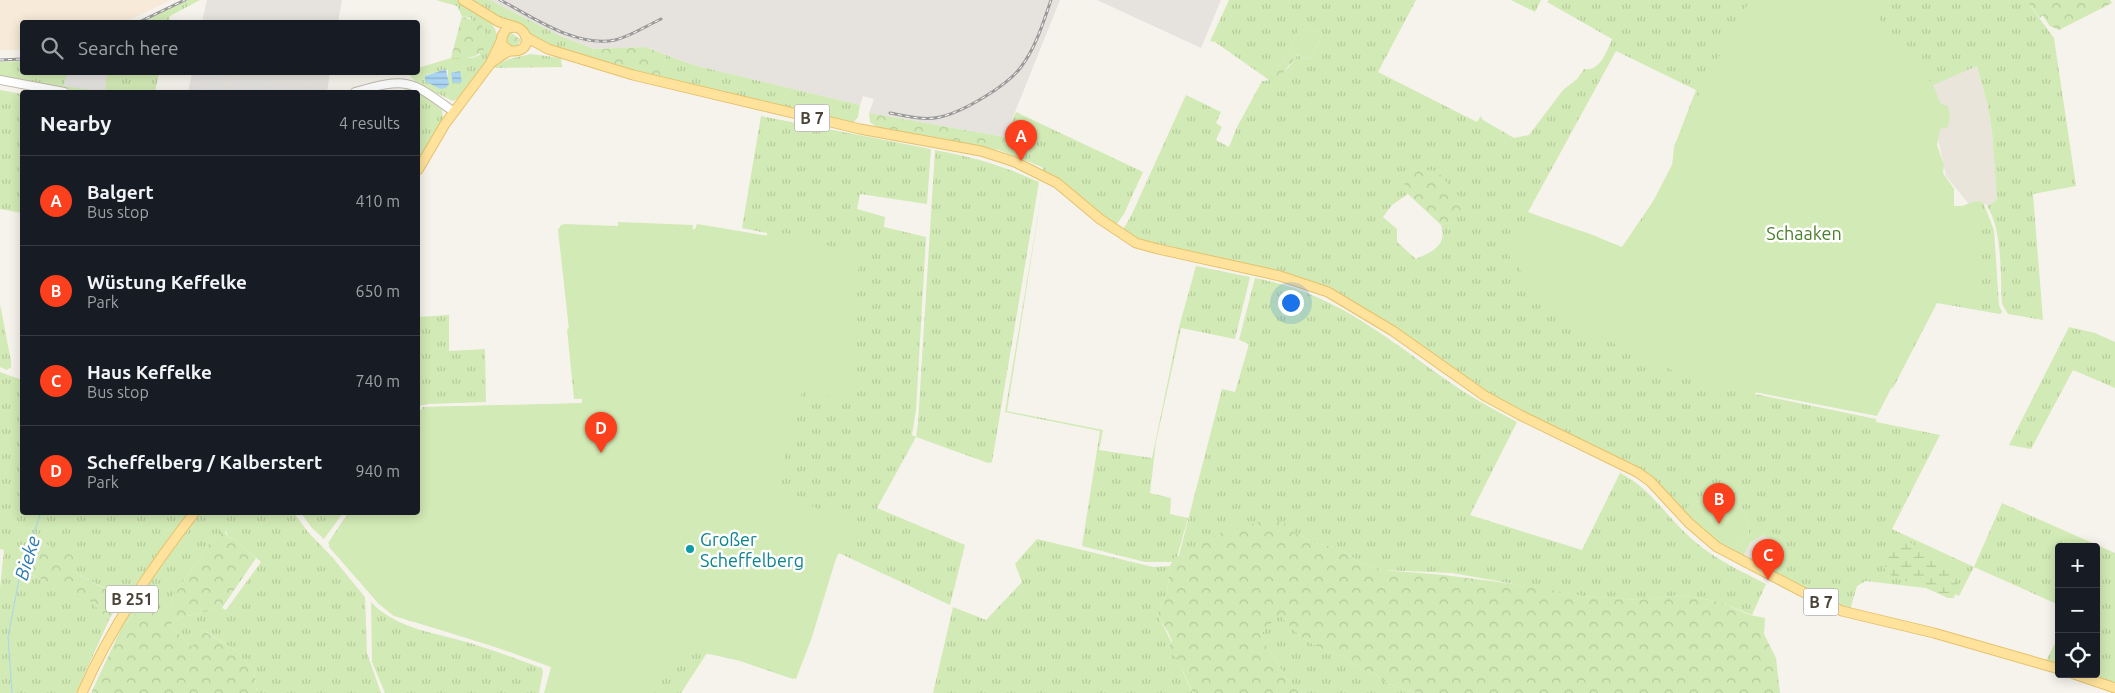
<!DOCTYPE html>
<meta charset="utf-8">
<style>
body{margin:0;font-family:Ubuntu,sans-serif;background:#20242c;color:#f1f3f6}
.controls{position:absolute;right:15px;bottom:15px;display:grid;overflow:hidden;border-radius:5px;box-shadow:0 2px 12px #0003}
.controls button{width:45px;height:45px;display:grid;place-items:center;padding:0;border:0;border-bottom:1px solid #363941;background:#171b24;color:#f1f3f6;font:25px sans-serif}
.you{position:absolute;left:1290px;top:302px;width:18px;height:18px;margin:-12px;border:4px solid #fff;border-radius:50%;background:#1a73e8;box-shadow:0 0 0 8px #1a73e833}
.badge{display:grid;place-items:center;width:32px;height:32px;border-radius:50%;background:#fc3f1d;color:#fff;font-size:16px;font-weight:700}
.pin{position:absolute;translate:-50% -41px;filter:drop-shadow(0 1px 2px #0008)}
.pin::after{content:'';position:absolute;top:26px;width:18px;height:15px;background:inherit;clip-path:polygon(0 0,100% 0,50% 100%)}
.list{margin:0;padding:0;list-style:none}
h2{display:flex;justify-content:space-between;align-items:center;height:65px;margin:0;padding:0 20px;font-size:21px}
h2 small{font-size:16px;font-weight:400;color:#9ea1a6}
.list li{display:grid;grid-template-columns:32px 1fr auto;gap:15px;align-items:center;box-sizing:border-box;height:90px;padding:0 20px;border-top:1px solid #363941}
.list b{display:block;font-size:19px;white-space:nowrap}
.list p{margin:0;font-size:16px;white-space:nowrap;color:#9ea1a6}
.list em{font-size:16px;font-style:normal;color:#9ea1a6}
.icon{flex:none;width:28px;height:28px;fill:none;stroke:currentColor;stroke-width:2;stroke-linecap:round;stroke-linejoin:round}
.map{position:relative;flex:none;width:2115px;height:693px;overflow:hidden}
.search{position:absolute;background:#171b24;box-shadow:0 2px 12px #0003;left:20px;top:20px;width:400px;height:55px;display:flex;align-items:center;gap:12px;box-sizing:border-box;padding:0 18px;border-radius:5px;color:#9ea1a6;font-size:19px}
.panel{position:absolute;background:#171b24;box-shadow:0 2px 12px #0003;left:20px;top:90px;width:400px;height:425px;border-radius:5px}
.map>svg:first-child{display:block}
</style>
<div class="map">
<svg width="2115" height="693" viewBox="0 0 2115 693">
<defs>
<pattern id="grass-tufts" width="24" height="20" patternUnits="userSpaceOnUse" patternTransform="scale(1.25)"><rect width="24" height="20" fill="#d2eab5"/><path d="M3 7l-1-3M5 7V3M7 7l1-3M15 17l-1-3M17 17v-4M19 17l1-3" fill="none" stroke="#b6ca9c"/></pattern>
<pattern id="forest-crowns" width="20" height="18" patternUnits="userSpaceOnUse" patternTransform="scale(1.25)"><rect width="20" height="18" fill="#d2eab5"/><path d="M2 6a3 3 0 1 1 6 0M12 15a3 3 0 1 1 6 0" fill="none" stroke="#b6ca9c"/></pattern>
<pattern id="wetland-marsh" width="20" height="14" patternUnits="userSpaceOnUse" patternTransform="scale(1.25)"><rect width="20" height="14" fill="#d2eab5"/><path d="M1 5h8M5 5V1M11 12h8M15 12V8" fill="none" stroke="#b6ca9c"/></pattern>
<pattern id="water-rules" width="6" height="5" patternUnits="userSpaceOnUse" patternTransform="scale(1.25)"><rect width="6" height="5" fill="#a9d4f2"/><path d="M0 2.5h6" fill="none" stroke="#8caec5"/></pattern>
</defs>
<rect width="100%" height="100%" fill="#f6f3ec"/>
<g fill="#eae5da">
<path d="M 1977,66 L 1988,107 L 1992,131 L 1997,200 L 1987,206 L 1981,201 L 1968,203 L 1946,176 L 1938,139 L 1932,85 Z"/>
<path d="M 1763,535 L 1773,540 L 1760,566 L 1743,557 L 1750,543 Z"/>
</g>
<path fill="#f7ead8" d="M 0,0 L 171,0 L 125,22 L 22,22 L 22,50 L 0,50 Z"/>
<g fill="#e6e2dd">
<path d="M 207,0 L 342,0 L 338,22 L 202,22 Z"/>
<path d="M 490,0 L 1060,0 L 1005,137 L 869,113 L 874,99 L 870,98 L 863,96 L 860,105 L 697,66 L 645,47 L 594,49 L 560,36 Z"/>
<path d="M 1097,0 L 1221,0 L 1201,48 Z"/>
<path d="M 192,73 L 330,73 L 327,92 L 188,92 Z"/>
</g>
<g fill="url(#grass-tufts)" fill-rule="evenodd">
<path d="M 187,0 L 200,0 L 170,16 L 168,22 L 141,22 Z"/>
<path d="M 436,0 C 442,0 450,0 456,0 C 473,3 502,24 497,44 C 494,56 484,66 476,76 C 470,85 463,97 453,101 L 417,84 L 408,73 L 418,72 L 418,68 L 451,58 L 472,58 L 480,55 L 471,18 L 462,16 L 457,6 ZM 443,70 L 448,70 L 448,85 L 440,89 L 425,80 L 426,75 Z"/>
<path d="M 470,0 L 490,0 L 560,36 L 594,49 L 591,59 L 550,46 Z"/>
<path d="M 1229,0 L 1416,0 L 1378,72 L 1477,122 L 1481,116 L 1483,120 L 1514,138 L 1529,135 L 1563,90 L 1577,79 L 1584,69 C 1600,72 1607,51 1612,39 L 1547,2 L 1549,0 L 1817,0 L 1917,242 C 1931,230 1965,196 1983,202 L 1994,230 L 1999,305 L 2002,312 L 2000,314 L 1937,303 L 1893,388 L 1773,362 L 1755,394 L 1876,419 L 1876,422 L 1940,435 L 1892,529 L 1974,567 L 2002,503 L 2115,553 L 2115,683 L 2087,674 L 2096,674 L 2096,547 L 2059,547 L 2059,605 L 1974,567 L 1959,596 L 1929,583 L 1925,588 L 1866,581 L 1857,586 L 1850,610 L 1796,586 L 1760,566 L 1772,540 L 1763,535 L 1750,543 L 1743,557 L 1729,552 L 1749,534 L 1747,520 L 1738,500 L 1716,493 C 1704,500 1692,501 1683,512 L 1655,482 L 1489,393 L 1398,329 L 1334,291 L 1171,250 L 1133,238 L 1122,231 L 1131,216 L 1186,95 L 1221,112 L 1216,123 L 1222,127 L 1216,140 L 1229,147 L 1237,127 L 1262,81 C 1277,81 1291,67 1297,55 L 1309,60 L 1323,34 L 1301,23 L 1289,51 L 1292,52 L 1284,58 L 1283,63 L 1276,68 L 1265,68 L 1262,75 L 1215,42 L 1210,41 ZM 1616,51 L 1696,90 L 1674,147 L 1672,167 L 1656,197 L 1622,247 L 1528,212 ZM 1403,180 L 1454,221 L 1441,225 C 1448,246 1431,252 1416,259 L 1397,242 L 1397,229 L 1383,217 L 1392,205 L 1408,194 Z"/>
<path d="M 1511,0 L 1541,0 L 1535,12 Z"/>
<path d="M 1861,0 L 2026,0 L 2054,38 L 2076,186 L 2033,194 L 2043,320 L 2008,314 L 2002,304 C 2000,274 2003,231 1987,206 L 1997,200 L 1992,131 L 1988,107 L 1977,66 L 1903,98 Z"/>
<path d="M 531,54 L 561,58 L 562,67 L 489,68 L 509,59 Z"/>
<path d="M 666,55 L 697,66 L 860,105 L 858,117 L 852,124 L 659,79 Z"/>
<path d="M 22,61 L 22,72 L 159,73 L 155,92 L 78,92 L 0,77 L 0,62 Z"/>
<path d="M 408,87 L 420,92 L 442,110 L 443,118 L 418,163 L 418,92 L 402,92 Z"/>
<path d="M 0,90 L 22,94 L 22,213 L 0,209 Z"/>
<path d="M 1016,112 L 1143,172 L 1124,214 L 1114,228 L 1044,172 L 1042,167 L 999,150 Z"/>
<path d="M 761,116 L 931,149 L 927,204 L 860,194 L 857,209 L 885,217 L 884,227 L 926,237 L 916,410 L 912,435 L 916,437 L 918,423 L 935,150 C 973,157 1004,166 1039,182 L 992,462 L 988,463 L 916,437 L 877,508 L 965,545 L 950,605 L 839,553 L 833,564 L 808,641 L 793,679 L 740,661 L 707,653 L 681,693 L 652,693 L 394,616 L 378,603 L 328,543 L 348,513 L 418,512 L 418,413 L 423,407 L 428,407 L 571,404 L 695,396 L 574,399 L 567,329 L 638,307 L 619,249 L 618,222 L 693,225 L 689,259 L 763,336 L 767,233 L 742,228 Z"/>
<path d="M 1043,185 L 1007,411 L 1103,430 L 1099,450 L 1152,458 L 1179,327 L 1196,266 L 1250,277 L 1235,339 L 1181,328 L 1156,442 L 1150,493 L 1171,498 L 1170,514 L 1188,518 L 1177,557 L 1174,558 L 1173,562 L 1145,562 L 1082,546 L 1100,431 L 1005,412 Z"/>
<path d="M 1255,278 C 1335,294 1381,334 1445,379 C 1468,395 1492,409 1517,422 L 1470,515 L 1582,550 L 1620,473 C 1651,488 1667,518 1693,540 C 1714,559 1741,571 1766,584 L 1752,615 L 1720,602 L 1680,595 L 1639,600 L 1583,596 L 1452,573 L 1383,570 L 1362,563 L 1335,547 L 1314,543 L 1295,533 L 1286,524 L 1179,555 L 1222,389 L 1235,392 L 1249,344 L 1239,340 Z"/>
<path d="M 0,304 L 11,361 L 11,367 L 7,370 L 0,367 Z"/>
<path d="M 449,315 L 449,351 L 485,349 L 486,402 L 428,404 L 418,406 L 418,317 Z"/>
<path d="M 2069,327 L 2095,333 L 2115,342 L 2115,388 L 2073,370 L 2031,449 L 2009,445 Z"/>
<path d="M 0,372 L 22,380 L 22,512 L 188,513 L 125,599 L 72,571 L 25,572 L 91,601 L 109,620 L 76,693 L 0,693 L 0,588 L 4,550 L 0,549 Z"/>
<path d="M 199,513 L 294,513 L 308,532 L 332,557 L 365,597 L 367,653 L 381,693 L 257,693 L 254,671 L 235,650 L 205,631 L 192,646 L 169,625 L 182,617 L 222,608 L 226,610 L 261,562 L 234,539 L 228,537 L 226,531 L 211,541 L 171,599 L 174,602 L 163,620 L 140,609 L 122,627 L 118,625 L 145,582 Z"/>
<path d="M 301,513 L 343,513 L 324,539 L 312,528 Z"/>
<path d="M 1037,539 L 1153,567 L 1170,566 L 1167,593 L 1157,615 C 1173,639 1179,667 1193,693 L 933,693 L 953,607 L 986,620 L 1022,582 L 1015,564 Z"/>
<path d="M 371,602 C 397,630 439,633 473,644 C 496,651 519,660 542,668 L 543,672 L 539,693 L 385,693 L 372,662 Z"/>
<path d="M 1279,614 L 1300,636 L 1319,648 L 1346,658 L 1361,669 L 1378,676 L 1388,684 L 1417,693 L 1306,693 L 1292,687 L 1260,635 Z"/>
<path d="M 2059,635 L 2059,665 L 2046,661 Z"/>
</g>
<g fill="url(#forest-crowns)">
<path d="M 2026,0 L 2110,0 L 2112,3 L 2059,30 L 2050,26 L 2042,15 L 2040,18 Z"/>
<path d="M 462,16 L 481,24 L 490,42 C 476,60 472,58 451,58 Z"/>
<path d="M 510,32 L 521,40 L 517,46 L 512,47 L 507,43 L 506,37 Z"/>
<path d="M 645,47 L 666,55 L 659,79 L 591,59 L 594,49 Z"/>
<path d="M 1292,52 L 1297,55 C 1292,64 1284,69 1280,78 L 1270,81 L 1262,75 L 1265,68 L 1276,68 L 1283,63 L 1284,58 Z"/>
<path d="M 869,113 L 1005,137 L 999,150 L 876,127 L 870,122 Z"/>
<path d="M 1415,169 L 1437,171 L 1465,203 L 1454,221 L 1441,225 L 1408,194 L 1403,180 Z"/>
<path d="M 1269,519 L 1286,524 L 1295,533 L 1314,543 L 1335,547 L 1362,563 L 1383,570 L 1444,575 L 1529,586 L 1583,596 L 1639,600 L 1680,595 L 1720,602 L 1750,615 L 1765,618 L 1764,634 L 1776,658 L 1780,693 L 1417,693 L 1388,684 L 1378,676 L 1361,669 L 1346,658 L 1319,648 L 1300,636 L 1279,615 L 1260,635 L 1292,687 L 1306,693 L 1193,693 L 1177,658 L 1167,652 L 1172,641 L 1168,632 L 1157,615 L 1167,593 L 1170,566 L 1174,558 L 1221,533 Z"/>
<path d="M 223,529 L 228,537 L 234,539 L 256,558 L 222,608 L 182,617 L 169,625 L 192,646 L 204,631 L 235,650 L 254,671 L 257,693 L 91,693 L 122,627 L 140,609 L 151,609 L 163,619 L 174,602 L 171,599 L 211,541 Z"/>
<path d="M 37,540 L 74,556 L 72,571 L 122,598 L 109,620 L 90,601 L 25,572 Z"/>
</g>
<path fill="url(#wetland-marsh)" d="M 1906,540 L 1949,567 L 1958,582 L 1954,598 L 1948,598 L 1919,585 L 1893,577 L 1884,568 L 1893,545 Z"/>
<g fill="#d2eab5">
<path d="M 1750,0 L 1880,0 L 1883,8 L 1877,16 L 1933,85 L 1941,104 L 1948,106 L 1950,116 L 1948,127 L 1940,129 L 1937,145 L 1944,165 L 1943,173 L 1954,189 L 1954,206 L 1979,206 L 1980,217 L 1975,307 L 1936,301 L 1877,416 L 1693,380 L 1562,319 L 1509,256 L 1532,214 L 1593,235 L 1628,250 L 1675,159 L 1684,125 L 1700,92 Z"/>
<path d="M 1301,23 L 1323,34 L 1309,60 L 1289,51 Z"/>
<path d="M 565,224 L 695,229 L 697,224 L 769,236 L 786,233 L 859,255 L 851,399 L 802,392 L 776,490 L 856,526 L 838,552 L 811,640 L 796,679 L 741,660 L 681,649 L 654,693 L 544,693 L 551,667 L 498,648 L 393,615 L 378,603 L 329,547 L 329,542 L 351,513 L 418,512 L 418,417 L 426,407 L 582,403 L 582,398 L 576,393 L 558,230 L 561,225 Z"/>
<path d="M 1716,493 L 1738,500 L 1747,520 L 1749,534 L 1729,552 L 1683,512 C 1692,501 1704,500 1716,493 Z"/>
</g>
<g fill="#e5e3e0">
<path d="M 68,73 L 107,73 L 105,92 L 63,86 Z"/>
<path d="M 197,73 L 222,73 L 219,92 L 207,92 L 209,75 L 206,92 L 194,92 Z"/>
<path d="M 234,76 L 309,88 L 309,92 L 297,92 L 297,89 L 296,92 L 284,92 L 284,87 L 283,92 L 270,92 L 271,85 L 269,92 L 257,92 L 258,83 L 256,92 L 244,92 L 245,81 L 243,92 L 231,92 Z"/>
</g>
<g fill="url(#water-rules)">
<path d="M 446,69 L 449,84 L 446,88 L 440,89 L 425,81 L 425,76 Z"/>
<path d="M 460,71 L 462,82 L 453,83 L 451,73 Z"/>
</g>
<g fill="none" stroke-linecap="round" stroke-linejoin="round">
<path stroke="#a9d4f2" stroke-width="1" d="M 12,693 L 8,637 L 20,574 L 41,512"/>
<defs>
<g id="minor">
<path d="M 0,80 L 64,92"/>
<path d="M 355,92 C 408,77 410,80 454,112"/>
</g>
<g id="major">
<path d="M 463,0 L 499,22 L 513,26"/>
<path d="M 526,37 L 548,49 L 633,75 L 860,129 L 981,151 L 1015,162 L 1057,183 L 1100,219 L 1136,243 L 1158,249 L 1280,276 L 1328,292 L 1393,331 L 1485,396 L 1520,415 L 1637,472 L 1650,481 L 1689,523 L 1717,547 L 1824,603 L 1842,611 L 1934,633 L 2059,669"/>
<path d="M 492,62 C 497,59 504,53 510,51 C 514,51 517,52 522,49 C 531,42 525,30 516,27 L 507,28 L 502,36 L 502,45 L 510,51"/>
<path d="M 418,170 L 445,124 L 490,64 L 501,41"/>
<path d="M 2074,674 L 2115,688"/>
<path d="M 82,693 C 111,627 151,569 195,512"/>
</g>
</defs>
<use href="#minor" stroke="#c2bbae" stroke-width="10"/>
<use href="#major" stroke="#e6c16a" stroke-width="11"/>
<use href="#minor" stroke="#fff" stroke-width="8"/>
<use href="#major" stroke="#ffe39c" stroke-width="9"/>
<defs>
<g id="rail">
<path d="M 500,0 C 533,17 576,48 615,40 C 631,36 646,26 661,19"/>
<path d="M 139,22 L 185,0"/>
<path d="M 0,60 L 22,59"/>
<path d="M 890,113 C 906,116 924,121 940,117 C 963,112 1007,86 1021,67 C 1036,47 1043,23 1051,0"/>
</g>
</defs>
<use href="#rail" stroke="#9a9a9a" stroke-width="3"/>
<use href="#rail" stroke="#fff" stroke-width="1" stroke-dasharray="4" stroke-linecap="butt"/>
</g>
<circle fill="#0f9aa8" stroke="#fff" stroke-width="2" cx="690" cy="549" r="5"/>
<g text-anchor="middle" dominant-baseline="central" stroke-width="5" stroke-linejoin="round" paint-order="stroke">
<g fill="#fff" stroke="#817c74" stroke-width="1">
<rect x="794.5" y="104.5" width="35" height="27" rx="4"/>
<rect x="106" y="585.5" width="52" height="27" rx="4"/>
<rect x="1803.5" y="588.5" width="35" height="27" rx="4"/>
</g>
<g font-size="16" font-weight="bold" fill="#4b4439">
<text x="812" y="118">B 7</text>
<text x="132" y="599">B 251</text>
<text x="1821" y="602">B 7</text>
</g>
<g font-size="18" fill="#4a7f2a" stroke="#fff">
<text x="1804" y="233">Schaaken</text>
</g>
<g font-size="18" fill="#0d838f" stroke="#fff" text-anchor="start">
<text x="700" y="539">Großer<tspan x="700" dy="21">Scheffelberg</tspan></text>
</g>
<g font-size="19" font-style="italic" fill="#2e7ab2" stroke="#fff">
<text transform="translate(27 558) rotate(-73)">Bieke</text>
</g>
</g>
</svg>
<div class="controls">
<button>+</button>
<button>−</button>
<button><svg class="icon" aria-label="locate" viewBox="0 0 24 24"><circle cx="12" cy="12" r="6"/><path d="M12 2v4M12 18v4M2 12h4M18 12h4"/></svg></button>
</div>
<div class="you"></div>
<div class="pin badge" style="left:1021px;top:161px">A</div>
<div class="pin badge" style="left:1719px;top:524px">B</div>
<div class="pin badge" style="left:1768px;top:580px">C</div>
<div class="pin badge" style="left:601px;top:453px">D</div>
<div class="search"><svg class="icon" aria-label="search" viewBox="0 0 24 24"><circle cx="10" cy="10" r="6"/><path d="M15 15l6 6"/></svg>Search here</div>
<section class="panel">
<h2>Nearby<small>4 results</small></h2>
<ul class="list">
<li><span class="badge">A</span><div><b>Balgert</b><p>Bus stop</p></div><em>410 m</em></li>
<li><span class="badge">B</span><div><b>Wüstung Keffelke</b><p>Park</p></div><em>650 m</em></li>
<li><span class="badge">C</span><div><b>Haus Keffelke</b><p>Bus stop</p></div><em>740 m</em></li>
<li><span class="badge">D</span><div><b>Scheffelberg / Kalberstert</b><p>Park</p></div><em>940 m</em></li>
</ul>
</section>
</div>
